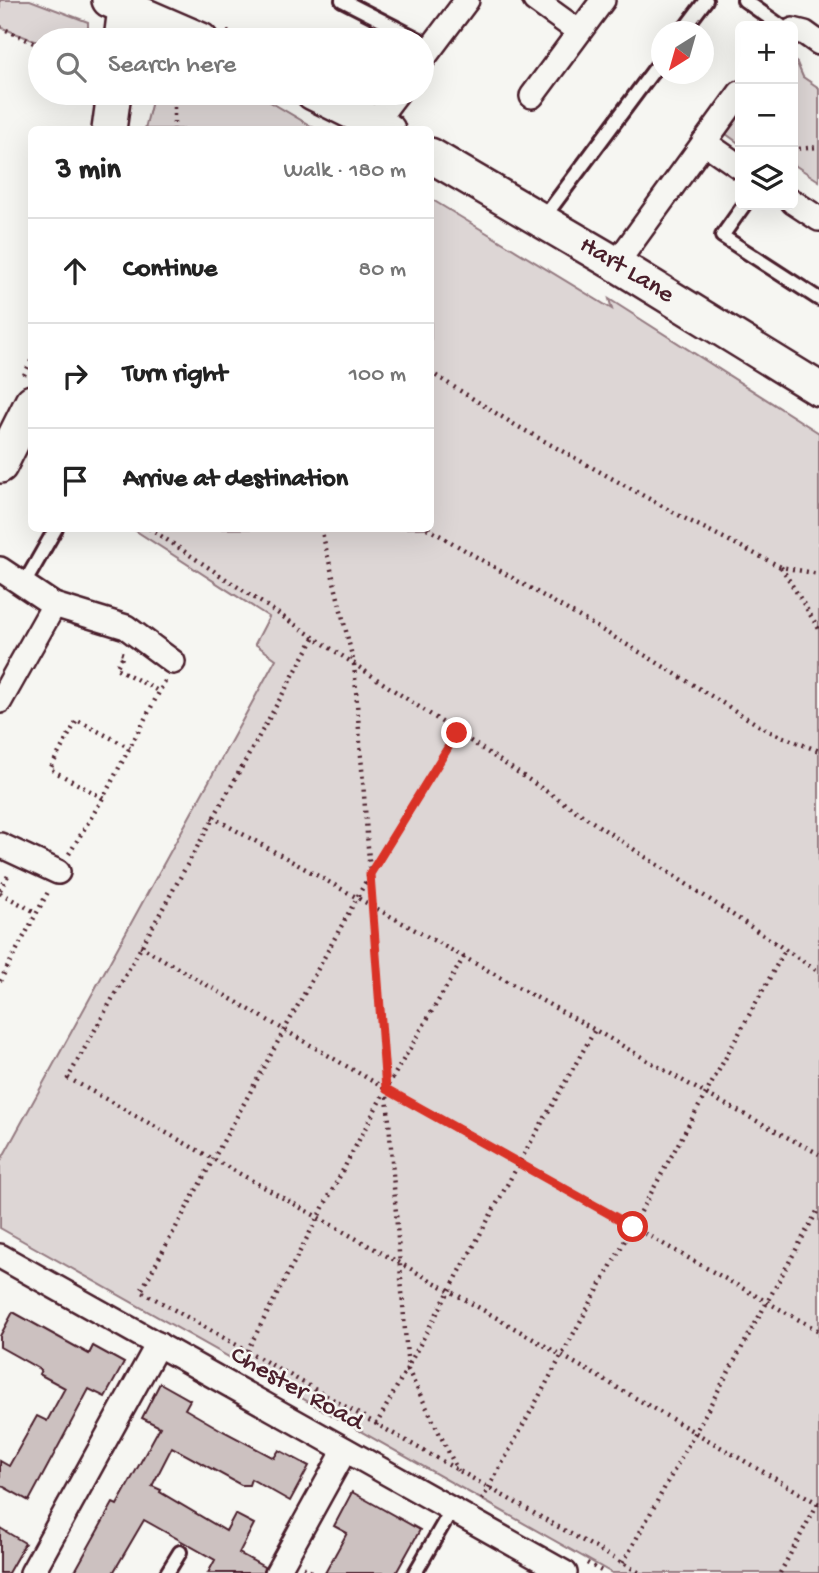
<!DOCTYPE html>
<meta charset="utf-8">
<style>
body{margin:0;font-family:"Gochi Hand",sans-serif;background:#f6f6f6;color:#222}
.controls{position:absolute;right:21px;top:21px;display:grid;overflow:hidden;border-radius:10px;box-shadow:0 7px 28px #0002}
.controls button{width:63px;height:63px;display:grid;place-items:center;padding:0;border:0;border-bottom:2px solid #e0e0e0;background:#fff;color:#222;font:35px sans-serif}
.compass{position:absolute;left:651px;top:21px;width:63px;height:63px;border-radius:50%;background:#fff;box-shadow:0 7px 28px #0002;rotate:217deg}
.stop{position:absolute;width:21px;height:21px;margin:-16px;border:5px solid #d93025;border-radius:50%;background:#fff}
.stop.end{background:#d93025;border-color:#fff;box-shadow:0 2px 7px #0008}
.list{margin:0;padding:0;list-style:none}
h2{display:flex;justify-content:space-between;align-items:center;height:91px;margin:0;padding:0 28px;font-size:30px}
h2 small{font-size:23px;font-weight:400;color:#767676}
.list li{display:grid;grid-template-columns:46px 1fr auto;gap:21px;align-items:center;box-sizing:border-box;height:105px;padding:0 28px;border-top:2px solid #e0e0e0}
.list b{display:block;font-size:26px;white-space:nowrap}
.list em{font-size:23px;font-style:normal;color:#767676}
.icon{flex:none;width:38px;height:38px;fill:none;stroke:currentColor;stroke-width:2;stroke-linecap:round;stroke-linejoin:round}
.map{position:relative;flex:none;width:819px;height:1573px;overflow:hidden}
.search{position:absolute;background:#fff;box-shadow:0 7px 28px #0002;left:28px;top:28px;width:406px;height:77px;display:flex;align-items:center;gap:18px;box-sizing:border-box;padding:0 24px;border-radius:38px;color:#767676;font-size:26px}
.panel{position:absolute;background:#fff;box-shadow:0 7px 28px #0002;left:28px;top:126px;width:406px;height:406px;border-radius:10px}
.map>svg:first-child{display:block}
</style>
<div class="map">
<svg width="819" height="1573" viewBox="0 0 819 1573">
<rect width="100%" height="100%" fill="#f6f6f2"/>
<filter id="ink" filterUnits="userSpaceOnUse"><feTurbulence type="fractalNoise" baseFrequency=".0143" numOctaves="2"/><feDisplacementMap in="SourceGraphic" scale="14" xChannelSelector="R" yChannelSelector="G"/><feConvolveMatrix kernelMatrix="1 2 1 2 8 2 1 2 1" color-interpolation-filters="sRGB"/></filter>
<g filter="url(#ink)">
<g fill="#ddd6d5" stroke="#947a80" stroke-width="2">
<path d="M 0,0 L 30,0 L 88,22 L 88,40 L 40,40 L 40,43 L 0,27 Z"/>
<path d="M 793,60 L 797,63 L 803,77 L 819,88 L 819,181 L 793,164 Z"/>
<path d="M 154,93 L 255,93 L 316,129 L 145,129 Z"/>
<path d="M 740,115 L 740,144 L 726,134 Z"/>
<path d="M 431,199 L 612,309 L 609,299 L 819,433 L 819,1573 L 612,1573 L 0,1228 L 0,1162 L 276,659 L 255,644 L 269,617 L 133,529 L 430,528 Z"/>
</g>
<g fill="#ccc1c0" stroke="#4a1f2b" stroke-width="2">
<path d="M 13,1312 L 89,1354 L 93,1346 L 124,1363 L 105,1397 L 89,1389 L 29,1501 L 0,1485 L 0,1461 L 9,1466 L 37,1416 L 47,1421 L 65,1388 L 39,1374 L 41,1370 L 0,1347 L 0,1336 Z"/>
<path d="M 160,1383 L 190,1400 L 185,1409 L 223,1431 L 274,1458 L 279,1450 L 309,1466 L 290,1501 L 251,1479 L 249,1485 L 241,1485 L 172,1447 L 152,1486 L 161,1490 L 160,1492 L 226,1531 L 235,1514 L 254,1524 L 239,1553 L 264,1567 L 263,1573 L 208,1573 L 215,1560 L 144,1520 L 113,1573 L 74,1573 L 113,1503 L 117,1505 L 160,1427 L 142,1418 Z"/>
<path d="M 352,1492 L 420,1530 L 396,1573 L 325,1573 L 347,1533 L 334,1526 Z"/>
<path d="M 0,1528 L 25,1543 L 8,1573 L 0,1573 Z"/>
</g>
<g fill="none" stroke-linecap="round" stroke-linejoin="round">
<defs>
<g id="lane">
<path d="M 342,0 L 420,40"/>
<path d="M 744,0 L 781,26"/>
<path d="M 682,32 L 706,0"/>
<path d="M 744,205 L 722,236 L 819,299"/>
<path d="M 542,220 L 662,59"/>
<path d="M 24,584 L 56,528"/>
<path d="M 167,1573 L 180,1552"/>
<path d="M 415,1573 L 452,1509"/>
</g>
<g id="street">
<path d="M 535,0 L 578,31"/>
<path d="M 793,30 L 805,33 L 819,43"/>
<path d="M 422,60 L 467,0"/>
<path d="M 532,96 L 603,0"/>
<path d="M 375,122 L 397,93"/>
<path d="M 704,142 L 740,167"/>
<path d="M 793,202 L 819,219"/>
<path d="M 616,264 L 740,93"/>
<path d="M 0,569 L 54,605 L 126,627 L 173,662"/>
<path d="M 0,701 L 54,605"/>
<path d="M 0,845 L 58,872"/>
<path d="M 0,1256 L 565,1573"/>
<path d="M 32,1573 L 158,1344"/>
<path d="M 277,1573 L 345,1450"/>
</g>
<g id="secondary">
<path d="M 109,0 L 201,40"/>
<path d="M 121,40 L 126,0"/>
<path d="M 313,93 L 388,130"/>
<path d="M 109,130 L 114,93"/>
<path id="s1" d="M 430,155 L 616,264 L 819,389"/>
<path d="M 0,466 L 32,402"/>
</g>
</defs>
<use href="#lane" stroke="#4a1f2b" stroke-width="18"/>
<use href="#street" stroke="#4a1f2b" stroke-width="28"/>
<use href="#secondary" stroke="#4a1f2b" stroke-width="38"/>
<g stroke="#4a1f2b" stroke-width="4.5" stroke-dasharray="2 5" stroke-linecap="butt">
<path d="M 0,27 L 40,46"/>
<path d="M 227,31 L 244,40"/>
<path d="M 174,93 L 174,130"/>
<path d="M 793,146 L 797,149 L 819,147"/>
<path d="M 430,372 L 515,425 L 682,517 L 781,567 L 819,574"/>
<path d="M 24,375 L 32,359"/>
<path d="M 149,528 L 819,972"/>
<path d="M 321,528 L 354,664 L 408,1370 L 458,1471"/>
<path d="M 427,528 L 648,657 L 768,731 L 819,751"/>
<path d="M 781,567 L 819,629"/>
<path d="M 314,638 L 68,1078 L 450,1291 L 819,1504"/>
<path d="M 121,653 L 124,654 L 116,668 L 160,692"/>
<path d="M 457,733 L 370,874 L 141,1291 L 640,1573"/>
<path d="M 103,798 L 50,769 L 77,720 L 130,748"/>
<path d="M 212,817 L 595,1030 L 706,1094 L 819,1154"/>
<path d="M 69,854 L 103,798 L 165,681"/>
<path d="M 0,890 L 10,872"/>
<path d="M 0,893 L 37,913"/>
<path d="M 140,946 L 386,1089 L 819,1331"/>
<path d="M 0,981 L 48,892"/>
<path d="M 247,1351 L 386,1089 L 464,957"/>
<path d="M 376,1425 L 519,1163 L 595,1030"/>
<path d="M 482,1500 L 785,950"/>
<path d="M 587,1563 L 605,1573"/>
<path d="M 623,1563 L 819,1208"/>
<path d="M 303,1567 L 313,1573"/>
<path d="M 780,1573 L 818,1503"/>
</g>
<use href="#lane" stroke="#f6f6f2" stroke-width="12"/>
<use href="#street" stroke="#f6f6f2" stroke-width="23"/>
<use href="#secondary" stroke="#f6f6f2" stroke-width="33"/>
</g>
</g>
<g fill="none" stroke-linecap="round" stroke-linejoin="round" filter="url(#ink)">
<path stroke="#d93025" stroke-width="9" d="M 457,733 L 370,874 L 386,1089 L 633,1227"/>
</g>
<g text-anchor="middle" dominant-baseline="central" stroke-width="5" stroke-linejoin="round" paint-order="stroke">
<g font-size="26" fill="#4a1f2b" stroke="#f6f6f2">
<text stroke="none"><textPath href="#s1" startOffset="228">Hart Lane</textPath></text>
<text transform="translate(296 1390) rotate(29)">Chester Road</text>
</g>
</g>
</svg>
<div class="controls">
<button>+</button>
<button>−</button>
<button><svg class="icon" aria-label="layers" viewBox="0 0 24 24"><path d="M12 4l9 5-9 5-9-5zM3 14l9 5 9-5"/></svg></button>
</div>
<svg class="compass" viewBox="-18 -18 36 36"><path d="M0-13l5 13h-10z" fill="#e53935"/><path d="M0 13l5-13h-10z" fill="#767676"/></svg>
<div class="stop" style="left:633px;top:1227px"></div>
<div class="stop end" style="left:457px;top:733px"></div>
<div class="search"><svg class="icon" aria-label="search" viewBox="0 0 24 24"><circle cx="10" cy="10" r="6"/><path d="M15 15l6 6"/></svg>Search here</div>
<section class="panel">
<h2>3 min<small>Walk · 180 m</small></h2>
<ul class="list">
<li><svg class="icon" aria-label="ahead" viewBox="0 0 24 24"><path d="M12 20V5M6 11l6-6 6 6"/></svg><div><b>Continue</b></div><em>80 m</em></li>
<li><svg class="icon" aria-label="right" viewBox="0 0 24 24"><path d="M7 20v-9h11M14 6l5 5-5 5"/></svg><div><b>Turn right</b></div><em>100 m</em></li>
<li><svg class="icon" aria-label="arrive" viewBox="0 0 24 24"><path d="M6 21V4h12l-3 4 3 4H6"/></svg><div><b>Arrive at destination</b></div></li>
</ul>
</section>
</div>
